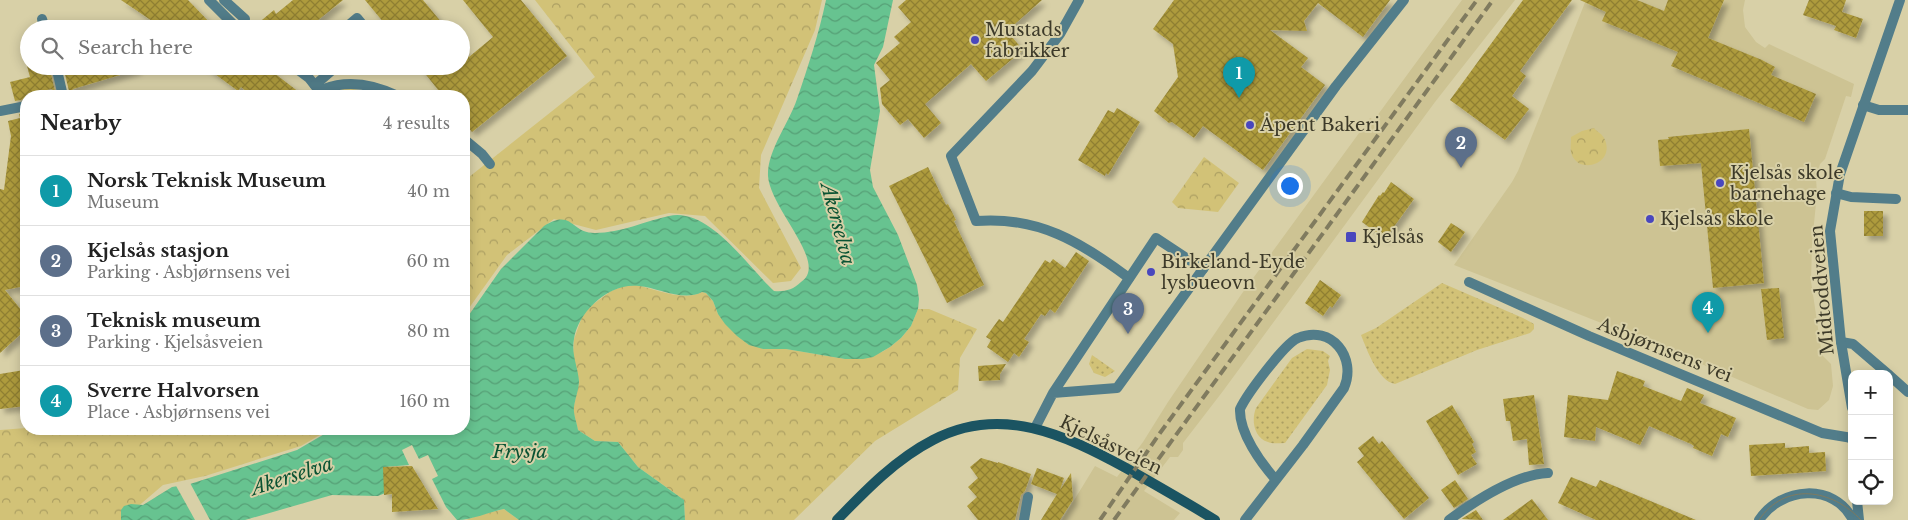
<!DOCTYPE html>
<meta charset="utf-8">
<style>
body{margin:0;font-family:"Libre Baskerville",serif;background:#f6f6f6;color:#222}
.controls{position:absolute;right:15px;bottom:15px;display:grid;overflow:hidden;border-radius:10px;box-shadow:0 2px 12px #0003}
.controls button{width:45px;height:45px;display:grid;place-items:center;padding:0;border:0;border-bottom:1px solid #e0e0e0;background:#fff;color:#222;font:25px sans-serif}
.you{position:absolute;left:1289px;top:185px;width:18px;height:18px;margin:-12px;border:4px solid #fff;border-radius:50%;background:#1a73e8;box-shadow:0 0 0 8px #1a73e833}
.badge{display:grid;place-items:center;width:32px;height:32px;border-radius:50%;background:#4947bd;color:#fff;font-size:16px;font-weight:700}
.pin{position:absolute;translate:-50% -41px;filter:drop-shadow(0 1px 2px #0008)}
.pin::after{content:'';position:absolute;top:26px;width:18px;height:15px;background:inherit;clip-path:polygon(0 0,100% 0,50% 100%)}
.list{margin:0;padding:0;list-style:none}
h2{display:flex;justify-content:space-between;align-items:center;height:65px;margin:0;padding:0 20px;font-size:21px}
h2 small{font-size:16px;font-weight:400;color:#767676}
.list li{display:grid;grid-template-columns:32px 1fr auto;gap:15px;align-items:center;box-sizing:border-box;height:70px;padding:0 20px;border-top:1px solid #e0e0e0}
.list b{display:block;font-size:19px;white-space:nowrap}
.list p{margin:0;font-size:16px;white-space:nowrap;color:#767676}
.list em{font-size:16px;font-style:normal;color:#767676}
.icon{flex:none;width:28px;height:28px;fill:none;stroke:currentColor;stroke-width:2;stroke-linecap:round;stroke-linejoin:round}
.map{position:relative;flex:none;width:1908px;height:520px;overflow:hidden}
.search{position:absolute;background:#fff;box-shadow:0 2px 12px #0003;left:20px;top:20px;width:450px;height:55px;display:flex;align-items:center;gap:12px;box-sizing:border-box;padding:0 18px;border-radius:28px;color:#767676;font-size:19px}
.panel{position:absolute;background:#fff;box-shadow:0 2px 12px #0003;left:20px;top:90px;width:450px;height:345px;border-radius:20px}
.map>svg:first-child{display:block}
</style>
<div class="map">
<svg width="1908" height="520" viewBox="0 0 1908 520">
<defs>
<pattern id="grass-dots" width="8" height="8" patternUnits="userSpaceOnUse" patternTransform="scale(1.25)"><rect width="8" height="8" fill="#d2c277"/><path d="M2 2h.1M6 6h.1" fill="none" stroke="#ac9f62" stroke-width="1.8" stroke-linecap="round"/></pattern>
<pattern id="forest-crowns" width="20" height="18" patternUnits="userSpaceOnUse" patternTransform="scale(1.25)"><rect width="20" height="18" fill="#d2c277"/><path d="M2 6a3 3 0 1 1 6 0M12 15a3 3 0 1 1 6 0" fill="none" stroke="#ac9f62"/></pattern>
<pattern id="water-waves" width="16" height="10" patternUnits="userSpaceOnUse" patternTransform="scale(1.25)"><rect width="16" height="10" fill="#67c390"/><path d="M0 5q4-4 8 0t8 0" fill="none" stroke="#569f76"/></pattern>
<pattern id="building-cross-hatch" width="8" height="8" patternUnits="userSpaceOnUse" patternTransform="scale(1.25)"><rect width="8" height="8" fill="#ae9b3d"/><path d="M0 0l8 8M0 8l8-8" fill="none" stroke="#8f7f33"/></pattern>
<filter id="shadow"><feDropShadow dx="4.5" dy="4.5" stdDeviation="2.5" flood-color="#0004"/></filter>
</defs>
<rect width="100%" height="100%" fill="#d8d0a7"/>
<g fill="#cdc393">
<path d="M 1462,0 L 1515,0 L 1435,102 L 1223,391 L 1183,443 L 1183,450 L 1178,457 L 1170,457 L 1144,491 L 1180,513 L 1174,520 L 1062,520 L 1095,466 L 1117,477 L 1143,442 L 1168,402 L 1243,292 L 1370,118 L 1374,120 Z"/>
<path d="M 1586,0 L 1745,0 L 1743,10 L 1745,27 L 1756,42 L 1765,48 L 1769,44 L 1854,84 L 1851,97 L 1846,96 L 1825,159 L 1820,164 L 1816,179 L 1817,193 L 1812,244 L 1811,281 L 1822,355 L 1831,364 L 1833,386 L 1829,400 L 1818,410 L 1808,409 L 1647,341 L 1454,265 L 1512,182 L 1518,171 Z"/>
</g>
<g fill="url(#grass-dots)">
<path d="M 349,88 L 386,96 L 329,96 L 327,92 Z"/>
<path d="M 1442,283 L 1523,318 L 1534,324 L 1534,329 L 1530,333 L 1477,350 L 1395,384 C 1378,381 1367,350 1361,335 L 1376,328 Z"/>
<path d="M 1307,349 L 1323,351 L 1330,356 L 1328,361 L 1330,370 L 1327,385 L 1285,443 C 1279,443 1273,444 1268,442 C 1254,438 1251,420 1256,408 L 1292,358 Z"/>
<path d="M 1092,355 L 1115,371 L 1105,377 L 1094,373 L 1089,364 Z"/>
</g>
<g fill="url(#forest-crowns)">
<path d="M 535,0 L 822,0 L 815,30 L 761,155 L 759,188 L 801,268 L 791,281 L 773,283 L 705,216 L 669,213 L 596,230 L 554,219 L 507,255 L 464,315 L 464,181 L 595,77 Z"/>
<path d="M 1594,128 C 1597,132 1603,134 1605,140 C 1612,157 1596,169 1580,164 C 1568,156 1571,148 1571,137 L 1582,131 Z"/>
<path d="M 1204,157 L 1239,183 L 1218,212 L 1178,208 L 1172,202 Z"/>
<path d="M 636,285 C 656,289 683,302 702,292 L 706,293 L 713,301 L 718,314 L 763,349 L 786,349 L 845,359 L 882,352 L 890,347 L 901,338 L 911,326 L 918,309 L 929,309 L 977,329 L 960,358 L 958,390 L 875,441 L 794,520 L 685,520 L 684,500 L 638,467 L 618,442 L 595,441 L 578,430 L 573,410 L 579,382 L 573,356 L 574,339 L 583,314 L 588,308 L 611,291 L 624,286 Z"/>
<path d="M 26,428 L 26,429 L 330,429 L 301,446 L 275,454 L 205,476 L 163,485 L 128,515 L 124,520 L 0,520 L 0,430 Z"/>
<path d="M 504,509 L 519,520 L 466,520 L 479,515 Z"/>
</g>
<path fill="url(#water-waves)" d="M 826,0 L 893,0 L 883,47 L 874,65 L 880,111 L 870,170 L 873,187 L 898,235 L 917,285 L 919,299 L 918,309 L 911,326 L 901,338 L 890,347 L 873,357 L 863,359 L 845,359 L 786,349 L 763,349 L 749,345 L 737,336 L 725,324 L 718,314 L 713,301 L 706,293 L 702,292 C 683,302 659,288 639,286 C 609,282 578,312 574,339 C 571,354 578,367 579,381 C 579,389 575,399 574,407 C 573,414 577,423 578,430 L 595,441 L 618,442 L 638,467 L 684,500 L 685,520 L 519,520 L 504,509 C 489,512 472,520 457,520 L 446,507 L 432,479 L 438,476 L 428,455 L 419,459 L 412,445 L 402,450 L 409,465 L 385,467 L 385,493 L 378,496 L 332,495 L 245,520 L 121,520 L 121,510 L 124,506 L 131,504 L 143,505 L 172,487 L 190,484 L 297,450 L 333,429 L 464,429 L 464,322 L 501,269 L 544,226 C 573,208 570,233 595,233 C 621,233 645,221 669,216 C 709,207 748,267 774,291 C 784,292 793,290 801,282 C 804,280 807,277 808,273 C 815,250 770,205 768,176 C 767,151 789,123 797,99 C 808,67 819,33 826,0 Z"/>
<path fill="#d8d0a7" d="M 189,481 L 210,520 L 195,520 L 175,484 Z"/>
<g fill="url(#building-cross-hatch)" filter="url(#shadow)">
<path d="M 121,0 L 188,0 L 216,29 L 164,29 Z"/>
<path d="M 293,0 L 343,0 L 307,29 L 251,29 L 274,10 L 276,14 Z"/>
<path d="M 365,0 L 423,0 L 447,29 L 389,29 Z"/>
<path d="M 463,0 L 521,0 L 567,56 L 472,132 L 464,122 L 464,96 L 443,96 L 419,66 L 461,66 L 461,47 L 469,57 L 493,37 Z"/>
<path d="M 906,0 L 1042,0 L 1007,31 L 1023,50 L 986,81 L 971,64 L 925,104 L 941,123 L 924,138 L 908,119 L 900,125 L 882,104 L 880,88 L 890,80 L 876,63 L 900,43 L 894,37 L 911,22 L 898,7 Z"/>
<path d="M 1174,0 L 1390,0 L 1363,37 L 1318,3 L 1304,21 L 1307,31 L 1270,30 L 1308,58 L 1301,67 L 1325,85 L 1263,170 L 1203,126 L 1194,138 L 1172,122 L 1169,123 L 1154,111 L 1178,77 L 1173,44 L 1153,29 Z"/>
<path d="M 1523,0 L 1572,0 L 1520,71 L 1526,76 L 1512,96 L 1529,109 L 1505,140 L 1450,100 Z"/>
<path d="M 1580,0 L 1637,0 L 1664,11 L 1668,0 L 1724,0 L 1708,38 L 1762,60 L 1775,67 L 1771,75 L 1816,94 L 1804,122 L 1671,66 L 1678,52 L 1602,21 L 1606,12 Z"/>
<path d="M 1809,0 L 1846,0 L 1842,12 L 1863,19 L 1856,38 L 1834,30 L 1836,26 L 1803,15 Z"/>
<path d="M 27,66 L 49,66 L 55,91 L 51,89 L 26,95 L 26,99 L 15,101 L 10,82 L 30,77 Z"/>
<path d="M 63,66 L 137,66 L 137,70 L 73,89 L 70,95 Z"/>
<path d="M 204,66 L 265,66 L 304,96 L 252,96 L 241,87 L 238,91 Z"/>
<path d="M 1117,108 L 1140,122 L 1108,175 L 1106,173 L 1105,176 L 1078,160 L 1108,110 L 1114,113 Z"/>
<path d="M 26,113 L 26,283 L 20,285 L 20,287 L 5,290 L 26,316 L 26,321 L 19,328 L 23,332 L 0,353 L 0,189 L 4,190 L 11,136 L 8,121 L 20,118 L 19,114 Z"/>
<path d="M 1749,129 L 1764,283 L 1713,288 L 1701,163 L 1660,166 L 1658,140 L 1669,139 L 1668,137 Z"/>
<path d="M 928,167 L 946,205 L 948,204 L 956,220 L 954,221 L 984,285 L 947,303 L 889,186 Z"/>
<path d="M 1391,182 L 1414,199 L 1385,239 L 1362,222 L 1379,195 L 1380,196 L 1383,192 L 1384,193 Z"/>
<rect x="1864" y="211" width="19" height="25"/>
<path d="M 1451,223 L 1465,232 L 1451,252 L 1438,242 Z"/>
<path d="M 1076,252 L 1089,261 L 1055,313 L 1050,309 L 1045,316 L 1041,314 L 1024,339 L 1029,342 L 1019,357 L 1014,353 L 1008,362 L 987,347 L 991,340 L 986,337 L 999,319 L 1003,322 L 1045,260 L 1050,263 L 1053,259 L 1065,268 Z"/>
<path d="M 1320,280 L 1341,295 L 1332,308 L 1330,306 L 1323,316 L 1305,303 Z"/>
<path d="M 1779,288 L 1784,338 L 1767,340 L 1761,289 Z"/>
<path d="M 1006,364 L 1000,374 L 1000,380 L 979,381 L 978,366 Z"/>
<path d="M 24,370 L 26,383 L 26,406 L 0,409 L 0,374 Z"/>
<path d="M 1617,371 L 1645,381 L 1643,386 L 1681,401 L 1687,388 L 1704,395 L 1700,403 L 1736,418 L 1728,437 L 1721,434 L 1712,456 L 1693,448 L 1694,446 L 1691,444 L 1649,426 L 1640,445 L 1596,427 L 1595,441 L 1564,437 L 1568,395 L 1608,400 Z"/>
<path d="M 1534,395 L 1544,464 L 1529,465 L 1527,439 L 1513,441 L 1510,421 L 1506,421 L 1503,399 Z"/>
<path d="M 1452,405 L 1474,442 L 1472,444 L 1476,452 L 1471,455 L 1477,464 L 1458,475 L 1426,421 Z"/>
<path d="M 1373,436 L 1379,444 L 1382,441 L 1429,498 L 1404,519 L 1357,462 L 1364,456 L 1358,448 Z"/>
<path d="M 1785,443 L 1785,448 L 1809,446 L 1809,453 L 1825,452 L 1826,471 L 1751,476 L 1749,445 Z"/>
<path d="M 981,458 L 998,463 L 998,462 L 1031,474 L 1025,491 L 1021,495 L 1015,520 L 978,520 L 967,506 L 977,497 L 968,487 L 978,478 L 970,467 Z"/>
<path d="M 412,466 L 438,509 L 392,512 L 392,494 L 384,495 L 383,467 Z"/>
<path d="M 1037,468 L 1064,478 L 1060,490 L 1071,473 L 1073,500 L 1060,520 L 1041,520 L 1057,494 L 1031,484 Z"/>
<path d="M 1571,477 L 1596,487 L 1600,480 L 1696,520 L 1596,520 L 1558,503 Z"/>
<path d="M 1455,480 L 1468,499 L 1454,508 L 1441,490 Z"/>
<path d="M 1532,499 L 1548,520 L 1503,520 Z"/>
<path d="M 1476,510 L 1483,520 L 1462,519 L 1463,518 Z"/>
</g>
<g fill="none" stroke-linecap="round" stroke-linejoin="round">
<g stroke="#527d8a" stroke-width="10">
<path d="M 209,0 L 238,29"/>
<path d="M 224,0 L 245,19"/>
<path d="M 1079,0 L 1060,34 L 1032,71 L 951,156 L 976,221 C 1038,216 1081,242 1129,278"/>
<path d="M 42,19 L 45,29"/>
<path d="M 344,29 L 357,18 L 366,29"/>
<path d="M 56,66 L 63,96"/>
<path d="M 293,66 L 309,78 L 323,96"/>
<path d="M 315,85 L 324,89 C 349,79 375,85 398,96"/>
<path d="M 315,85 L 337,66"/>
<path d="M 0,111 L 26,106"/>
<path d="M 464,139 L 482,154 L 490,164"/>
<path d="M 1836,193 L 1851,197 L 1896,199"/>
<path d="M 1203,269 L 1336,86 L 1404,0"/>
<path d="M 1841,342 L 1853,344 L 1888,374"/>
<path d="M 1889,375 L 1908,392"/>
<path d="M 1035,428 L 1053,393 L 1156,238 L 1203,269 L 1117,388 L 1053,393"/>
<path d="M 1024,520 L 1028,497"/>
<path d="M 1245,520 L 1303,445 L 1344,388 C 1357,358 1332,324 1298,338 C 1285,343 1247,394 1240,409 C 1239,433 1261,463 1276,480"/>
<path d="M 1449,520 C 1475,501 1517,474 1548,473"/>
<path d="M 1759,520 C 1781,487 1834,482 1853,520"/>
</g>
<g stroke="#527d8a" stroke-width="10">
<path d="M 1863,105 L 1879,110 L 1908,110"/>
<path d="M 1469,282 L 1589,336 L 1822,433 L 1852,438"/>
</g>
<g stroke="#527d8a" stroke-width="10">
<path d="M 1852,408 L 1841,342 L 1830,231 L 1840,174 L 1900,0"/>
<path d="M 1852,435 L 1852,440"/>
<path d="M 1857,501 L 1859,520"/>
</g>
<path stroke="#1b5462" stroke-width="10" d="M 837,520 C 866,490 896,459 933,440 C 1001,404 1065,435 1126,468 C 1156,485 1186,502 1215,520"/>
<path stroke="#807b5f" stroke-width="1" d="M 1759,520 C 1785,481 1832,489 1861,520"/>
<g stroke="#807b5f" stroke-width="4" stroke-dasharray="10 5" stroke-linecap="butt">
<path d="M 1100,520 L 1160,433 L 1477,0"/>
<path d="M 1114,520 L 1493,0"/>
</g>
</g>
<g fill="#4947bd" stroke="#d8d0a7" stroke-width="2">
<circle cx="975" cy="40" r="5"/>
<circle cx="1250" cy="125" r="5"/>
<circle cx="1720" cy="183" r="5"/>
<circle cx="1650" cy="219" r="5"/>
<rect x="1345" y="231" width="12" height="12" rx="2.5"/>
<circle cx="1151" cy="272" r="5"/>
</g>
<g text-anchor="middle" dominant-baseline="central" stroke-width="4" stroke-linejoin="round" paint-order="stroke">
<g font-size="18" fill="#3d3a29" stroke="#d8d0a7" text-anchor="start">
<text x="985" y="30">Mustads<tspan x="985" dy="21">fabrikker</tspan></text>
<text x="1260" y="125">Åpent Bakeri</text>
<text x="1730" y="173">Kjelsås skole<tspan x="1730" dy="21">barnehage</tspan></text>
<text x="1660" y="219">Kjelsås skole</text>
<text x="1362" y="237">Kjelsås</text>
<text x="1161" y="262">Birkeland-Eyde<tspan x="1161" dy="21">lysbueovn</tspan></text>
</g>
<g font-size="18" fill="#3d3a29" stroke="#d8d0a7">
<text transform="translate(1822 290) rotate(-95)">Midtoddveien</text>
<text transform="translate(1665 350) rotate(22)">Asbjørnsens vei</text>
<text transform="translate(1111 445) rotate(26)">Kjelsåsveien</text>
</g>
<g font-size="19" font-style="italic" fill="#0a5333" stroke="#d8d0a7">
<text transform="translate(838 224) rotate(75)">Akerselva</text>
<text x="520" y="451">Frysja</text>
<text transform="translate(292 476) rotate(-18)">Akerselva</text>
</g>
</g>
</svg>
<div class="controls">
<button>+</button>
<button>−</button>
<button><svg class="icon" aria-label="locate" viewBox="0 0 24 24"><circle cx="12" cy="12" r="6"/><path d="M12 2v4M12 18v4M2 12h4M18 12h4"/></svg></button>
</div>
<div class="you"></div>
<div class="pin badge" style="left:1239px;top:98px;background:#0f9aa8">1</div>
<div class="pin badge" style="left:1461px;top:168px;background:#5c6f8a">2</div>
<div class="pin badge" style="left:1128px;top:334px;background:#5c6f8a">3</div>
<div class="pin badge" style="left:1708px;top:333px;background:#0f9aa8">4</div>
<div class="search"><svg class="icon" aria-label="search" viewBox="0 0 24 24"><circle cx="10" cy="10" r="6"/><path d="M15 15l6 6"/></svg>Search here</div>
<section class="panel">
<h2>Nearby<small>4 results</small></h2>
<ul class="list">
<li><span class="badge" style="background:#0f9aa8">1</span><div><b>Norsk Teknisk Museum</b><p>Museum</p></div><em>40 m</em></li>
<li><span class="badge" style="background:#5c6f8a">2</span><div><b>Kjelsås stasjon</b><p>Parking · Asbjørnsens vei</p></div><em>60 m</em></li>
<li><span class="badge" style="background:#5c6f8a">3</span><div><b>Teknisk museum</b><p>Parking · Kjelsåsveien</p></div><em>80 m</em></li>
<li><span class="badge" style="background:#0f9aa8">4</span><div><b>Sverre Halvorsen</b><p>Place · Asbjørnsens vei</p></div><em>160 m</em></li>
</ul>
</section>
</div>
